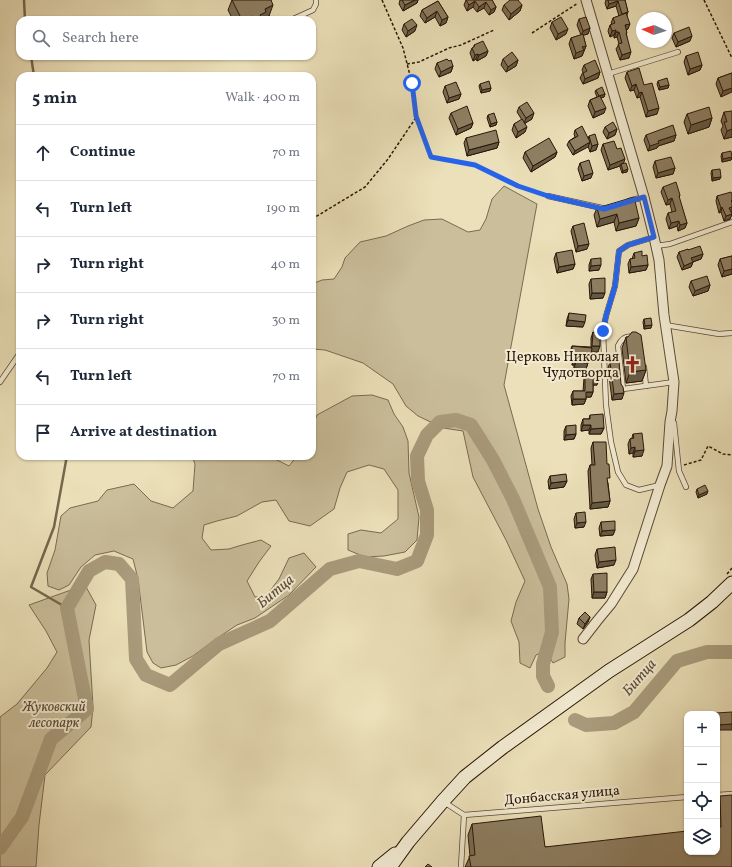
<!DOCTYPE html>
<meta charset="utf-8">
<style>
body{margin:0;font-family:Vollkorn,serif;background:#f6f6f7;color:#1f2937}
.controls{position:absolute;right:12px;bottom:12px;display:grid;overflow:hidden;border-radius:8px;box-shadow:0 1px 3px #0004}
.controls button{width:36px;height:36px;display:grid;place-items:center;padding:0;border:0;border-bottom:1px solid #e0e1e3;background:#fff;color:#1f2937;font:20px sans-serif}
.compass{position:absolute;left:636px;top:12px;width:36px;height:36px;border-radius:50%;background:#fff;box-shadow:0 1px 3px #0004;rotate:273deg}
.stop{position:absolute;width:12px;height:12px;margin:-9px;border:3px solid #2563eb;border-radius:50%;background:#fff}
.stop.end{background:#2563eb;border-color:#fff;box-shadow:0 1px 4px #0008}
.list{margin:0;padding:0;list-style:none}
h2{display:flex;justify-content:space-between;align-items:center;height:52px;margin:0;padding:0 16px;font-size:17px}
h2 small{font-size:13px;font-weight:400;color:#747a83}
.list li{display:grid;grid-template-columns:26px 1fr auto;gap:12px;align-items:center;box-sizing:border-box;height:56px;padding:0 16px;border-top:1px solid #e0e1e3}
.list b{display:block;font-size:15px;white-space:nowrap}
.list em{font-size:13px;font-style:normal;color:#747a83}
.icon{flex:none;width:22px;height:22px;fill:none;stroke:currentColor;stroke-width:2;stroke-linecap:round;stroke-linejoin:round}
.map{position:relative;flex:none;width:732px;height:867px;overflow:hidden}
.search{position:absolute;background:#fff;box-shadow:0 1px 3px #0004;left:16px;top:16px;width:300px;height:44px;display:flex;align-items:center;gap:10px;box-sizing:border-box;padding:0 14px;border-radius:12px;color:#747a83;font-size:15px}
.panel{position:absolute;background:#fff;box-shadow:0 1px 3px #0004;left:16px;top:72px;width:300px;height:388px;border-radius:12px}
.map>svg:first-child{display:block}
</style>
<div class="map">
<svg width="732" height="867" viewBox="0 0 732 867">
<rect width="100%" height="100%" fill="#ebe0b9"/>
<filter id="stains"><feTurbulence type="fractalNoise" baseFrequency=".005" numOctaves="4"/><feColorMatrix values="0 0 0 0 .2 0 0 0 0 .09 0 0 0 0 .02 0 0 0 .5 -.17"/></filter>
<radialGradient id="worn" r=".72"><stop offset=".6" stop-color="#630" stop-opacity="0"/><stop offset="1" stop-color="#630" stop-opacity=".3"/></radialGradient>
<g fill="#cabe9b" stroke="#7a6a50">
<path d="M 504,186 L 537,204 L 504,385 L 538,509 L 551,547 L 567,584 L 569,599 L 565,643 L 565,657 L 553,663 L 546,651 L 536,655 L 530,668 L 520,663 L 519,642 L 511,621 L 516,602 L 525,581 L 506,540 L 473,477 L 463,431 L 443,428 L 418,416 L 406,406 L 393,384 L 363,363 L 325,350 L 312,349 L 312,284 L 322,280 L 334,279 L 342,267 L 345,258 L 360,242 L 386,236 L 408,226 L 424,220 L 442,219 L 468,232 L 480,230 L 486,219 L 492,199 Z"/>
<path d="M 372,395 L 388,400 L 394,414 L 403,427 L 408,441 L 409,473 L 419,517 L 417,540 L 405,552 L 384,556 L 365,557 L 348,550 L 348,534 L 361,530 L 381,533 L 398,519 L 398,490 L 384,469 L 369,465 L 347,472 L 340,488 L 334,509 L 310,526 L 289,521 L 276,500 L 262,502 L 237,516 L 217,521 L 204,525 L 202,538 L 211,550 L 229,549 L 242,545 L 261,540 L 271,546 L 259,562 L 247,581 L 255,597 L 266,596 L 279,579 L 289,558 L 304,553 L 316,567 L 289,595 L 255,618 L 237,625 L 213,641 L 193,656 L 176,665 L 161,668 L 153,663 L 147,652 L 138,579 L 133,559 L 114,551 L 95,555 L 81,567 L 69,585 L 59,590 L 48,586 L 47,573 L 55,550 L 61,516 L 70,508 L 98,501 L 107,490 L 134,484 L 151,501 L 173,508 L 193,491 L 195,464 L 192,456 L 269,456 L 289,466 L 297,456 L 312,456 L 312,426 L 317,415 L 352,396 Z"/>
<path d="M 85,585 L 96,605 L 89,640 L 93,707 L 91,727 L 45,775 L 39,825 L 36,867 L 0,867 L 0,717 L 17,704 L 47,668 L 57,652 L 46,631 L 29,605 Z"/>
</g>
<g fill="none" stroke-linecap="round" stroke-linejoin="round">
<g stroke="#76664d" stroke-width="2.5">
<path d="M 24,0 L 25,20"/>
<path d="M 31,56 L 34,76"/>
<path d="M 66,456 L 66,461 L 54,527 L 31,587 L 67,608"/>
</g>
<g stroke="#a99b7c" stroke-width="14">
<path d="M 575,720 L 586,725 L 614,723 L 634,712 L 677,661 L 707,652 L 732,652"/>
<path d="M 0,848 L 22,817 L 51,739 L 87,709 L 67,608 L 89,571 L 105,562 L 119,564 L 132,579 L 136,659 L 146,675 L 170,685 L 219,644 L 270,621 L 330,569 L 359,561 L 397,569 L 417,561 L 427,535 L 427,510 L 418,481 L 417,456 L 427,435 L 440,422 L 456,420 L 471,425 L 493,460 L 513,499 L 550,587 L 552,632 L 543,664 L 543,676 L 548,686"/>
</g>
<defs>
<g id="lane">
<path d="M 291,20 L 313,10 L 316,4 L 316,0"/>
<path d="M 608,74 L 678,52"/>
<path d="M 548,196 L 602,208"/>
<path d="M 629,201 L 644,197"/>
<path d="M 654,237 L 628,245 L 619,251 L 615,286 L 606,316 L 603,331 L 606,405 L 611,442 L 618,472 L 626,485 L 639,490 L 660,485"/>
<path d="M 656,246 L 670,244 L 732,222"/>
<path d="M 665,325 L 719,334 L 732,333"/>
<path d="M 634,337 C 626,335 621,339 618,346 L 623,389 L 674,382"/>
<path d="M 644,367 L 646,386"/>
<path d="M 0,382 L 20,353"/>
<path d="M 674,423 L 679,471 L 686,487"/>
<path d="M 717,795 L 732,794"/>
<path d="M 444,802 L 464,815 L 687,797"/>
<path d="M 461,867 L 464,815"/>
</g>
<path id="street" d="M 583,639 L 597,621 L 611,604 L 633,569 L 660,485 L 667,466 L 670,422 L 672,411 L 674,382 L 664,315 L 659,260 L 654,237 L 644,197 L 586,0"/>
<g id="secondary">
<path d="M 379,867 L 395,854"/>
<path d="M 390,867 L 408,842 L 443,801 L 465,777 L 503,747 L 609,671 L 689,620 L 712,602 L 732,583"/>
</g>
</defs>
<use href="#lane" stroke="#5a4833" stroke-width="6"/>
<use href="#street" stroke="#5a4833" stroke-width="11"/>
<use href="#secondary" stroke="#291606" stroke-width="15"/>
<g stroke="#291606" stroke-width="1.5" stroke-dasharray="3 2" stroke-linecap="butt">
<path d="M 382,0 L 403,48 L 412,83 L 417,116 L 431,157 L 475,165 L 518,186 L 542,194"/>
<path d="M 704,0 L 732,58"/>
<path d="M 532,33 L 578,3"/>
<path d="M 407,64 L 419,62 L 449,48 L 461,45 L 494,30"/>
<path d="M 312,219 L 365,187 L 388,159 L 417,116"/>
<path d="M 684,465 L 701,460 L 708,446 L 723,454 L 732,455"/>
<path d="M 727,574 L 732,568"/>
</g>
<use href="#lane" stroke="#f2ebd2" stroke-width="4.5"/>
<use href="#street" stroke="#f2ebd2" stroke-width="9"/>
<use href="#secondary" stroke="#f2ebd2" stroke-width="13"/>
</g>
<g fill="#7a6d55" stroke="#291606">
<path d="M 232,0 L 271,0 L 269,16 L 264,18 L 263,20 L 233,20 L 228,10 Z"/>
<path d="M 400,0 L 418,0 L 417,3 L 403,11 L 399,4 Z"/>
<path d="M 466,0 L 492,0 L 496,7 L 494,12 L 489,15 L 484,8 L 477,12 L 473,7 L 467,11 L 464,5 Z"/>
<path d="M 606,0 L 625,0 L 628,12 L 627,15 L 628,29 L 626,30 L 629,58 L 620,60 L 616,49 L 619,44 L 617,37 L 614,38 L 614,35 L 610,37 L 608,31 L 610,25 L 612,24 L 611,23 L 613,18 L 619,16 L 616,6 L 607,9 L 605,3 Z"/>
<path d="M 438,1 L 448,17 L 446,23 L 440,26 L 435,17 L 425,23 L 420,16 L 422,10 Z"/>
<path d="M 504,5 L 522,5 L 520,11 L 509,20 L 502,10 Z"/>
<path d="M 579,19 L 590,28 L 588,34 L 583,35 L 586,46 L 582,56 L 574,59 L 569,44 L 571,38 L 581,35 L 577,25 Z"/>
<path d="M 552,22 L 566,34 L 556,40 L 550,28 Z"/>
<path d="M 404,24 L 415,31 L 406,37 L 402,30 Z"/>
<path d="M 674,33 L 690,41 L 676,47 L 672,38 Z"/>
<path d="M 474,45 L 488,51 L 486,56 L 477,61 L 476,59 L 473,61 L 470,53 L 472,48 L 474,47 Z"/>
<path d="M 686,56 L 702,65 L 700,70 L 688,75 L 684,62 Z"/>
<path d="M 503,59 L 518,60 L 516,66 L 506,72 L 501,65 Z"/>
<path d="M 449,61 L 453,66 L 451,72 L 439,77 L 435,69 L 437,63 Z"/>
<path d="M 584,65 L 600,72 L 598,78 L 583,84 L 580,78 L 583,72 L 582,70 Z"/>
<path d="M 627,72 L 644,85 L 657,114 L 646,117 L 640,97 L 637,98 L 634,90 L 630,91 L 625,78 Z"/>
<path d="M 732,73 L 721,97 L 716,84 L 718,78 Z"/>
<path d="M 658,81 L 669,85 L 668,88 L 659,90 L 657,84 Z"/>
<path d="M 480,84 L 491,88 L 490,91 L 481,93 L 479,86 Z"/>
<path d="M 445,86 L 461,94 L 459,99 L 447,103 L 443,92 Z"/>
<path d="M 596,90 L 605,94 L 604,97 L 601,98 L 604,113 L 593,118 L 588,106 L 590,100 L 597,97 L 595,92 Z"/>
<path d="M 519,107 L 532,119 L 525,123 L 525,132 L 516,138 L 512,130 L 514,124 L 522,120 L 517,112 Z"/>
<path d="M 724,112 L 732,137 L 724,139 L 721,130 L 723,126 L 721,121 Z"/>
<path d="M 451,113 L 473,123 L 471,128 L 456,135 L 449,118 Z"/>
<path d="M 687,114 L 712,118 L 709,127 L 688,134 L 684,122 Z"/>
<path d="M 488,115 L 497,122 L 496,125 L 490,127 L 487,118 Z"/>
<path d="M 605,127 L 617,129 L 615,135 L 607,139 L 603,132 Z"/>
<path d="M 575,130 L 588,139 L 589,136 L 598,144 L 596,150 L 590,152 L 588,146 L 573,155 L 567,145 L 569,141 L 575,137 L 574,134 Z"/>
<path d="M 646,135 L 676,135 L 674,141 L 658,146 L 657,148 L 648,151 L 644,140 Z"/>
<path d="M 466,138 L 499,142 L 497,148 L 467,156 L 464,143 Z"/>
<path d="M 603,144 L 617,149 L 627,172 L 622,173 L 620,167 L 620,166 L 608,170 L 601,150 Z"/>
<path d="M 525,152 L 557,152 L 555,157 L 531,172 L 523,158 Z"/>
<path d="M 722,153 L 732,158 L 731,160 L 722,162 L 721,156 Z"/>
<path d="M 655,161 L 675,168 L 673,174 L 656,178 L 653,167 Z"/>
<path d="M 580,163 L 591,178 L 582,181 L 578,169 Z"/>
<path d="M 712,170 L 720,179 L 712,181 L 711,173 Z"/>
<path d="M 663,187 L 680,195 L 679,198 L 687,223 L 685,228 L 678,231 L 677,226 L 669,229 L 666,219 L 668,213 L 672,212 L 670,204 L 666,205 L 661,192 Z"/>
<path d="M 732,194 L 732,212 L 731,212 L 732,214 L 730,219 L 724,221 L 721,212 L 719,213 L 716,201 L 717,196 Z"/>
<path d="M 597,208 L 639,218 L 636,226 L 616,231 L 614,222 L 597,227 L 594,215 Z"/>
<path d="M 573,226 L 587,249 L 576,252 L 571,231 Z"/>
<path d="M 688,250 L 703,254 L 701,259 L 693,262 L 691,267 L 682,270 L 677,257 L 679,252 Z"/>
<path d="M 556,253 L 575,264 L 573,269 L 557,273 L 554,259 Z"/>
<path d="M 634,253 L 642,256 L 648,265 L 646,270 L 629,273 L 628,264 L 630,259 L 632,259 Z"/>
<path d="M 732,256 L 732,274 L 722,277 L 718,265 L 720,259 Z"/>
<path d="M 591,259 L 599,270 L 589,271 L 589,265 Z"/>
<path d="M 591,279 L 603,298 L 590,299 L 589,284 Z"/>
<path d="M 691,281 L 710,285 L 708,291 L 693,296 L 689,287 Z"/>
<path d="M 569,313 L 583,327 L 566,326 L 567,319 Z"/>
<path d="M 644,319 L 651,328 L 644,329 L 643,322 Z"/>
<path d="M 593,332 L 598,352 L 591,352 L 589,360 L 588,360 L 588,363 L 586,369 L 574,368 L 574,365 L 572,365 L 573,359 L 570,359 L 570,352 L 572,346 L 591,347 L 591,338 Z"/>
<path d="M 626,337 L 628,337 L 646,370 L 642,381 L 626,383 L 622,348 Z"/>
<path d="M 610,362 L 622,399 L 612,400 L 608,368 Z"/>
<path d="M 585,373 L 597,385 L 593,385 L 593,392 L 591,397 L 586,397 L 586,399 L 584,404 L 572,405 L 571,396 L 573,391 L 583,391 L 584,378 Z"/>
<path d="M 590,415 L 604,428 L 601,434 L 589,434 L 589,430 L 581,431 L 581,425 L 583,419 L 589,419 Z"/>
<path d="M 566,426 L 576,434 L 574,439 L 564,440 L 564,431 Z"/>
<path d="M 633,434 L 642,456 L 633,457 L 633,453 L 629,454 L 628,444 L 630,439 L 632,438 Z"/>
<path d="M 593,442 L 608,483 L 610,501 L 608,507 L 590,509 L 588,471 L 590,465 L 592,465 L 591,448 Z"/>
<path d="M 550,476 L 567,481 L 564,487 L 549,489 L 548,481 Z"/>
<path d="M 697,489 L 707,494 L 698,498 L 696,492 Z"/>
<path d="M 576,513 L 584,527 L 575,528 L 574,519 Z"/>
<path d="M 601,522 L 615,530 L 613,535 L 600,536 L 599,528 Z"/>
<path d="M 597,549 L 614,565 L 597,568 L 595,555 Z"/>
<path d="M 593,574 L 607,592 L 605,598 L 592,598 L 591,579 Z"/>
<path d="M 590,617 L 588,622 L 583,629 L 577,624 L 579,618 Z"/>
<path d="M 720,796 L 732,867 L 465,867 L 470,856 L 468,835 L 472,824 L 545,847 L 717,852 L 717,803 Z"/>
</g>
<g fill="#635945" stroke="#291606">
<path d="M 415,0 L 418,0 L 417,3 L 403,11 L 405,5 Z"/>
<path d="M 475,1 L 473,7 L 467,11 L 469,5 Z"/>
<path d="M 618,1 L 616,6 L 607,9 L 609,4 Z"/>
<path d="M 486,2 L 484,8 L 477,12 L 479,7 Z"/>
<path d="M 273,5 L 269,16 L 264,18 L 263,20 L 254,20 L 260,15 L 265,9 Z"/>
<path d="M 522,5 L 520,11 L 509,20 L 511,14 Z"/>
<path d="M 496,7 L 494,12 L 489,15 L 491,10 Z"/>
<path d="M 437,11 L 435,17 L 425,23 L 427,18 Z"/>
<path d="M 252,16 L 250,20 L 244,20 Z"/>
<path d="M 448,17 L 446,23 L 440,26 L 442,20 Z"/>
<path d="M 630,24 L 628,29 L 623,31 L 625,25 Z"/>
<path d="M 417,25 L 415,31 L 406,37 L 408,31 Z"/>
<path d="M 590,28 L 588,34 L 581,36 L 583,31 Z"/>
<path d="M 568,29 L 566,34 L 556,40 L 558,34 Z"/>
<path d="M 616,30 L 614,35 L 610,37 L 612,31 Z"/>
<path d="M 616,32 L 619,32 L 617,37 L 614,38 Z"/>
<path d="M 692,36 L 690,41 L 676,47 L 678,42 Z"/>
<path d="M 586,46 L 582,56 L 574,59 L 576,53 L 582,47 Z"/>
<path d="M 488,51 L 486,56 L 477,61 L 479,55 Z"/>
<path d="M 631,52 L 629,58 L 620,60 L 622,55 Z"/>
<path d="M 478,54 L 476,59 L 473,61 L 475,55 Z"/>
<path d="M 518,60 L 516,66 L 506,72 L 508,67 Z"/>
<path d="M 702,65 L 700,70 L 688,75 L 690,69 Z"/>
<path d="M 453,66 L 451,72 L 439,77 L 441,72 Z"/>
<path d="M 600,72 L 598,78 L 583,84 L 585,79 Z"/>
<path d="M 636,84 L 634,90 L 630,91 L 632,86 Z"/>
<path d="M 669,85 L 668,88 L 659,90 L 660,87 Z"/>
<path d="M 491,88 L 490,91 L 481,93 L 482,90 Z"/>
<path d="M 732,88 L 732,92 L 721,97 L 723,91 Z"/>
<path d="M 642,92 L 640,97 L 637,98 L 639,93 Z"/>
<path d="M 461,94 L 459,99 L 447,103 L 449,98 Z"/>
<path d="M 605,94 L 604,97 L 598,99 L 599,96 Z"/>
<path d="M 606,108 L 604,113 L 593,118 L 595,112 Z"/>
<path d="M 659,108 L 657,114 L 646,117 L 648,111 Z"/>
<path d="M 534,113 L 532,119 L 524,124 L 526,118 Z"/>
<path d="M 712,118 L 709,127 L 688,134 L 691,125 Z"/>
<path d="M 497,122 L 496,125 L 490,127 L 491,124 Z"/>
<path d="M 473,123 L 471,128 L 456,135 L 458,129 Z"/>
<path d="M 527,127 L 525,132 L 516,138 L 518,132 Z"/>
<path d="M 617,129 L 615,135 L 607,139 L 609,133 Z"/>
<path d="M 732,129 L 732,137 L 724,139 L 727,131 Z"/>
<path d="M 676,135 L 674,141 L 658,146 L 657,148 L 648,151 L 650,146 L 658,141 Z"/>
<path d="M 499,142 L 497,148 L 467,156 L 469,150 Z"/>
<path d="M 590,142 L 588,147 L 573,155 L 575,151 Z"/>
<path d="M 598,144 L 596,150 L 590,152 L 592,146 Z"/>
<path d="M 557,152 L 555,157 L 531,172 L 533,166 Z"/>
<path d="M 732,157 L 731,160 L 722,162 L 723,159 Z"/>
<path d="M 625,159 L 623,165 L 621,164 L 620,166 L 608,170 L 610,165 Z"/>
<path d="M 675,168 L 673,174 L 656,178 L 658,173 Z"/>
<path d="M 628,169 L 627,172 L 622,173 L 623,171 Z"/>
<path d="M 593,173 L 591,178 L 582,181 L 584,176 Z"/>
<path d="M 721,177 L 720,179 L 712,181 L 713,178 Z"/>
<path d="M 672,198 L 670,204 L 666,205 L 668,200 Z"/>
<path d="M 722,207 L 721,212 L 719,213 L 721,208 Z"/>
<path d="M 732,207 L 732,212 L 728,213 L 729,208 Z"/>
<path d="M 617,214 L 614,222 L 597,227 L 600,219 Z"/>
<path d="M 732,214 L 730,219 L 724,221 L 726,216 Z"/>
<path d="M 639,218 L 636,226 L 616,231 L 619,223 Z"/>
<path d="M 679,221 L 677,226 L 669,229 L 671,223 Z"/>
<path d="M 687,223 L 685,228 L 678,231 L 680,225 Z"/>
<path d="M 589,244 L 587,249 L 576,252 L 578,246 Z"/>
<path d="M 703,254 L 701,259 L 689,263 L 691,258 Z"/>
<path d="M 693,262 L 691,267 L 682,270 L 684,266 Z"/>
<path d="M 575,264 L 573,269 L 557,273 L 559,267 Z"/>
<path d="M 601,265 L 599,270 L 589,271 L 591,266 Z"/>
<path d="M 648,265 L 646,270 L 629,273 L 631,267 Z"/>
<path d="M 732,269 L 732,274 L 722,277 L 724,271 Z"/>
<path d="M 710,285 L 708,291 L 693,296 L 695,291 Z"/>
<path d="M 592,293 L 605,293 L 603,298 L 590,299 Z"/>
<path d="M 568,320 L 585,322 L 583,327 L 566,326 Z"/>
<path d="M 652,325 L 651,328 L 644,329 L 645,326 Z"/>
<path d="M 592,346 L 600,346 L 598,352 L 590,352 Z"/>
<path d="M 572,353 L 575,354 L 573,359 L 570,359 Z"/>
<path d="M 588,355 L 591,355 L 589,360 L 586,360 Z"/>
<path d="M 574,359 L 577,359 L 574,365 L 572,365 Z"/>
<path d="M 576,362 L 588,363 L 586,369 L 574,368 Z"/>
<path d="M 646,370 L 642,381 L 626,383 L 630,372 Z"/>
<path d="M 593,380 L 599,380 L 597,385 L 591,385 Z"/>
<path d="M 586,392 L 593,392 L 591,397 L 584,397 Z"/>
<path d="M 624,393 L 622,399 L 612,400 L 614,394 Z"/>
<path d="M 573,399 L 586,399 L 584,404 L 572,405 Z"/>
<path d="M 583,425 L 591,425 L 589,430 L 581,431 Z"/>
<path d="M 604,428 L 601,434 L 589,434 L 591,429 Z"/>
<path d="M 576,434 L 574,439 L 564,440 L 566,435 Z"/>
<path d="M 635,447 L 633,453 L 629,454 L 631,448 Z"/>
<path d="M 644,450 L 642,456 L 633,457 L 635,451 Z"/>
<path d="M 567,481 L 564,487 L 549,489 L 551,483 Z"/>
<path d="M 708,491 L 707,494 L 698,498 L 699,495 Z"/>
<path d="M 610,501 L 608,507 L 590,509 L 592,503 Z"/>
<path d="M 586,522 L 584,527 L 575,528 L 577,523 Z"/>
<path d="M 615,530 L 613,535 L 600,536 L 602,531 Z"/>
<path d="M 616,560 L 614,565 L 597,568 L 599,562 Z"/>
<path d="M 594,592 L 607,592 L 605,598 L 592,598 Z"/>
<path d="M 590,617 L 588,622 L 583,629 L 585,624 Z"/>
<path d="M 732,724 L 732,730 L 717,730 L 717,725 Z"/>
</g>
<g fill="#8e7f63" stroke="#291606">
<path d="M 232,0 L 271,0 L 273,5 L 265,9 L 266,12 L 260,15 L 261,17 L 254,20 L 252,16 L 244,20 L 242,20 Z"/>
<path d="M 402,0 L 415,0 L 405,5 Z"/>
<path d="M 466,0 L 492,0 L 496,7 L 491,10 L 486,2 L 479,7 L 475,1 L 469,5 Z"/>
<path d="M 510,0 L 518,0 L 522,5 L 511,14 L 504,5 Z"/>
<path d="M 608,0 L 625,0 L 628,12 L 622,14 L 618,1 L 609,4 Z"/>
<path d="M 438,1 L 448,17 L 442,20 L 437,11 L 427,18 L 422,10 Z"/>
<path d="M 626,13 L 630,24 L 625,25 L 627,33 L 626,33 L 631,52 L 622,55 L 618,44 L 622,43 L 619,32 L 616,32 L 616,30 L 612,31 L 610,25 L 615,23 L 613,18 Z"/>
<path d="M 561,17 L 568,29 L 558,34 L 552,22 Z"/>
<path d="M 586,17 L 590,28 L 583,31 L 579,19 Z"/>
<path d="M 412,19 L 417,25 L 408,31 L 404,24 Z"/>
<path d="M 689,27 L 692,36 L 678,42 L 674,33 Z"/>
<path d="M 583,34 L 586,46 L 582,47 L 584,50 L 576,53 L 571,38 Z"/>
<path d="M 483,41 L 488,51 L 479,55 L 478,54 L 475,55 L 472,48 L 475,46 L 474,45 Z"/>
<path d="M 512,52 L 518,60 L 508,67 L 503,59 Z"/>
<path d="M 698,52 L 702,65 L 690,69 L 686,56 Z"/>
<path d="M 447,59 L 449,61 L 451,60 L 453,66 L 441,72 L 437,63 Z"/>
<path d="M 595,60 L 600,72 L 585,79 L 583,73 L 587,71 L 584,65 Z"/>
<path d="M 639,68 L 644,85 L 652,83 L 659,108 L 648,111 L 642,92 L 639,93 L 636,84 L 632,86 L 627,72 Z"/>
<path d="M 732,73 L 732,88 L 723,91 L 718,78 Z"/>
<path d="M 667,78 L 669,85 L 660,87 L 658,81 Z"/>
<path d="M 489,81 L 491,88 L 482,90 L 480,84 Z"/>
<path d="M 456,82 L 461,94 L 449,98 L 445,86 Z"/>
<path d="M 602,87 L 605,94 L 599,96 L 596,90 Z"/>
<path d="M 600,96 L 606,108 L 595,112 L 590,100 Z"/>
<path d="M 527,102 L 534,113 L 526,118 L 519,107 Z"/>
<path d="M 467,106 L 473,123 L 458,129 L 451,113 Z"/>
<path d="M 709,107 L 712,118 L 691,125 L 687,114 Z"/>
<path d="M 732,111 L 732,129 L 727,131 L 724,122 L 727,122 L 724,112 Z"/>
<path d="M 494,113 L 497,122 L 491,124 L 488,115 Z"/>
<path d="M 522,119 L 527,127 L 518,132 L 514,124 Z"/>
<path d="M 613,122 L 617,129 L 609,133 L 605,127 Z"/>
<path d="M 673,125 L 676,135 L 658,141 L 659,143 L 650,146 L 646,135 Z"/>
<path d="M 582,126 L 590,142 L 575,151 L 569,141 L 578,136 L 575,130 Z"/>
<path d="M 496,130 L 499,142 L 469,150 L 466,138 Z"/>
<path d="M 595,134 L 598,144 L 592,146 L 589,136 Z"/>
<path d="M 549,138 L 557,152 L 533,166 L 525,152 Z"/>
<path d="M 614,141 L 617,149 L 621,148 L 625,159 L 610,165 L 603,144 Z"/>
<path d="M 731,151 L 732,157 L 723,159 L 722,153 Z"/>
<path d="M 671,157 L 675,168 L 658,173 L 655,161 Z"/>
<path d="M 589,160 L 593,173 L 584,176 L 580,163 Z"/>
<path d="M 626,163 L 628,169 L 623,171 L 621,164 Z"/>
<path d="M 720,169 L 721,177 L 713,178 L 712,170 Z"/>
<path d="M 676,182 L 680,195 L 679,196 L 687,223 L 680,225 L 679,221 L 671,223 L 668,213 L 676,211 L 672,198 L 668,200 L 663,187 Z"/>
<path d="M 731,192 L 732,194 L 732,200 L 731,201 L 732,202 L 732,207 L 729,208 L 732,214 L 726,216 L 722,207 L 721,208 L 717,196 Z"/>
<path d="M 634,197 L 639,218 L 619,223 L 617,214 L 600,219 L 597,208 Z"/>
<path d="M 584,223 L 589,244 L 578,246 L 573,226 Z"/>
<path d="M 700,246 L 703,254 L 691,258 L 693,262 L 684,266 L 679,252 L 688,249 L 688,250 Z"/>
<path d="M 572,250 L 575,264 L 559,267 L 556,253 Z"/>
<path d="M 642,251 L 642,256 L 647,255 L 648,265 L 631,267 L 630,259 L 635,258 L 634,253 Z"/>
<path d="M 732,256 L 732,269 L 724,271 L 720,259 Z"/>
<path d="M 601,258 L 601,265 L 591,266 L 591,259 Z"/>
<path d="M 707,276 L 710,285 L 695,291 L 691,281 Z"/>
<path d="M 605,278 L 605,293 L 592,293 L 591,279 Z"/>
<path d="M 569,313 L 586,315 L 585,322 L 568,320 Z"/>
<path d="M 651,318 L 652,325 L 645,326 L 644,319 Z"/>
<path d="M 593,332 L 600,333 L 600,346 L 592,346 Z"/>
<path d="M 632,332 L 636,332 L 641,335 L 646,370 L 630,372 L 626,337 L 628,337 Z"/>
<path d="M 572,346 L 592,348 L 591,355 L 588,355 L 588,363 L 576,362 L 577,359 L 574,359 L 575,354 L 572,353 Z"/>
<path d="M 619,361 L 621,384 L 623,387 L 624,393 L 614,394 L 610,362 Z"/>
<path d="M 585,373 L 599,373 L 599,380 L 593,380 L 593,392 L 586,392 L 586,399 L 573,399 L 573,391 L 585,391 Z"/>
<path d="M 603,414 L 604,428 L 591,429 L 591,425 L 583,425 L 583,419 L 590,419 L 590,415 Z"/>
<path d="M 576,425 L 576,434 L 566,435 L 566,426 Z"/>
<path d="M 642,433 L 644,450 L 635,451 L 635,447 L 631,448 L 630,439 L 634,438 L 633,434 Z"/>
<path d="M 593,442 L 606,442 L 607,464 L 609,464 L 610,478 L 607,478 L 610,501 L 592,503 L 590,465 L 595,465 Z"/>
<path d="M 566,474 L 567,481 L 551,483 L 550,476 Z"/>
<path d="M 705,485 L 708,491 L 699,495 L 697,489 Z"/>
<path d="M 585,512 L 586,522 L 577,523 L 576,513 Z"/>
<path d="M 615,521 L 615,530 L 602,531 L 601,522 Z"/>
<path d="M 615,547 L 616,560 L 599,562 L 597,549 Z"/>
<path d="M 607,573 L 607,592 L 594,592 L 593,574 Z"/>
<path d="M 585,612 L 590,617 L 585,624 L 579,618 Z"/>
<path d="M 732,712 L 732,724 L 717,725 L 717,714 L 716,714 L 716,713 Z"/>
<path d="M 732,795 L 732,867 L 471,867 L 469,856 L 475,855 L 472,824 L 541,816 L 545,847 L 687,831 L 687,852 L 717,852 L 717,827 L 721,827 L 720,796 Z"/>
<path d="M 428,864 L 432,867 L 425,867 Z"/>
</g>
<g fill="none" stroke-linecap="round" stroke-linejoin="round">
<path stroke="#2563eb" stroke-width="5" d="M 412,83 L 416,116 L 431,157 L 475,165 L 518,186 L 548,196 L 604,209 L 644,197 L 654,237 L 628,245 L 619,251 L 615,286 L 606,316 L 603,331"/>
</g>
<defs>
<symbol id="church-bare" viewBox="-9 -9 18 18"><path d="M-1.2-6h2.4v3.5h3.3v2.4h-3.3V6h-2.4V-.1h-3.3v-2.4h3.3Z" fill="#8f2418" stroke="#f2ebd2" stroke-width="2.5" paint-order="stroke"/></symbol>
</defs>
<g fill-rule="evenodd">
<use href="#church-bare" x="620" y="352" width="25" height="25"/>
</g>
<g text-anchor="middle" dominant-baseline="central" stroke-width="4" stroke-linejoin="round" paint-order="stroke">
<g font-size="14" fill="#291606" stroke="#f2ebd2" text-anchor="end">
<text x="619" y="357">Церковь Николая<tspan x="619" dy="16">Чудотворца</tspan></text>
</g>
<g font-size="14" font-style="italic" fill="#594833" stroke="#f2ebd2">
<text x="54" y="707">Жуковский<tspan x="54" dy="16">лесопарк</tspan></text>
</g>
<g font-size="14" fill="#291606" stroke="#f2ebd2">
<text transform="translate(562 796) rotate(-5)">Донбасская улица</text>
</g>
<g font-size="15" font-style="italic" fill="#5c4b35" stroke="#f2ebd2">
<text transform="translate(276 592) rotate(-40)">Битца</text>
<text transform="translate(640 678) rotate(-49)">Битца</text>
</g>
</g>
<rect width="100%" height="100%" filter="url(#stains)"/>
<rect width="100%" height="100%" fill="url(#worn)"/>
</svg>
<div class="controls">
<button>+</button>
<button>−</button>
<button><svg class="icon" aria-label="locate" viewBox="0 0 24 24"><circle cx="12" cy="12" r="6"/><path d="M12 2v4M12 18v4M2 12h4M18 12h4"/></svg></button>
<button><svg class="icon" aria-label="layers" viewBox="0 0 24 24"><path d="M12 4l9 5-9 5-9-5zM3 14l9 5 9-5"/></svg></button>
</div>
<svg class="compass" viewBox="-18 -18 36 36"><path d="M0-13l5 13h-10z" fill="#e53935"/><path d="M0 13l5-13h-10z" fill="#747a83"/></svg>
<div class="stop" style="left:412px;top:83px"></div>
<div class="stop end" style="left:603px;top:331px"></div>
<div class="search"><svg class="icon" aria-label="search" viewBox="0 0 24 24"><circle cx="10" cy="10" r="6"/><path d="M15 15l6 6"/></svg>Search here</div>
<section class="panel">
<h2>5 min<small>Walk · 400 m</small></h2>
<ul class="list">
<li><svg class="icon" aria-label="ahead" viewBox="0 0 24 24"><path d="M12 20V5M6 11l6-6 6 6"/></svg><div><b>Continue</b></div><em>70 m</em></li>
<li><svg class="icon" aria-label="left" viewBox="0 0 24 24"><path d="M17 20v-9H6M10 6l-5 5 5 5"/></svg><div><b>Turn left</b></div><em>190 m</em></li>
<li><svg class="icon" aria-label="right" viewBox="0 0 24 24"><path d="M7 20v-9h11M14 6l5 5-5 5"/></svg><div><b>Turn right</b></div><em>40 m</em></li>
<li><svg class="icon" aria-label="right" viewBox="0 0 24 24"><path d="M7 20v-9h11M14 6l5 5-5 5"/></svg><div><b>Turn right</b></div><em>30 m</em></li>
<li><svg class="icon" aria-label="left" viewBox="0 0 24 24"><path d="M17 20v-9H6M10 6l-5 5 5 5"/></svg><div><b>Turn left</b></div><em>70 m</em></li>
<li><svg class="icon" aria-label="arrive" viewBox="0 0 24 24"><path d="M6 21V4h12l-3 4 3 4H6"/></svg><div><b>Arrive at destination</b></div></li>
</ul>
</section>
</div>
